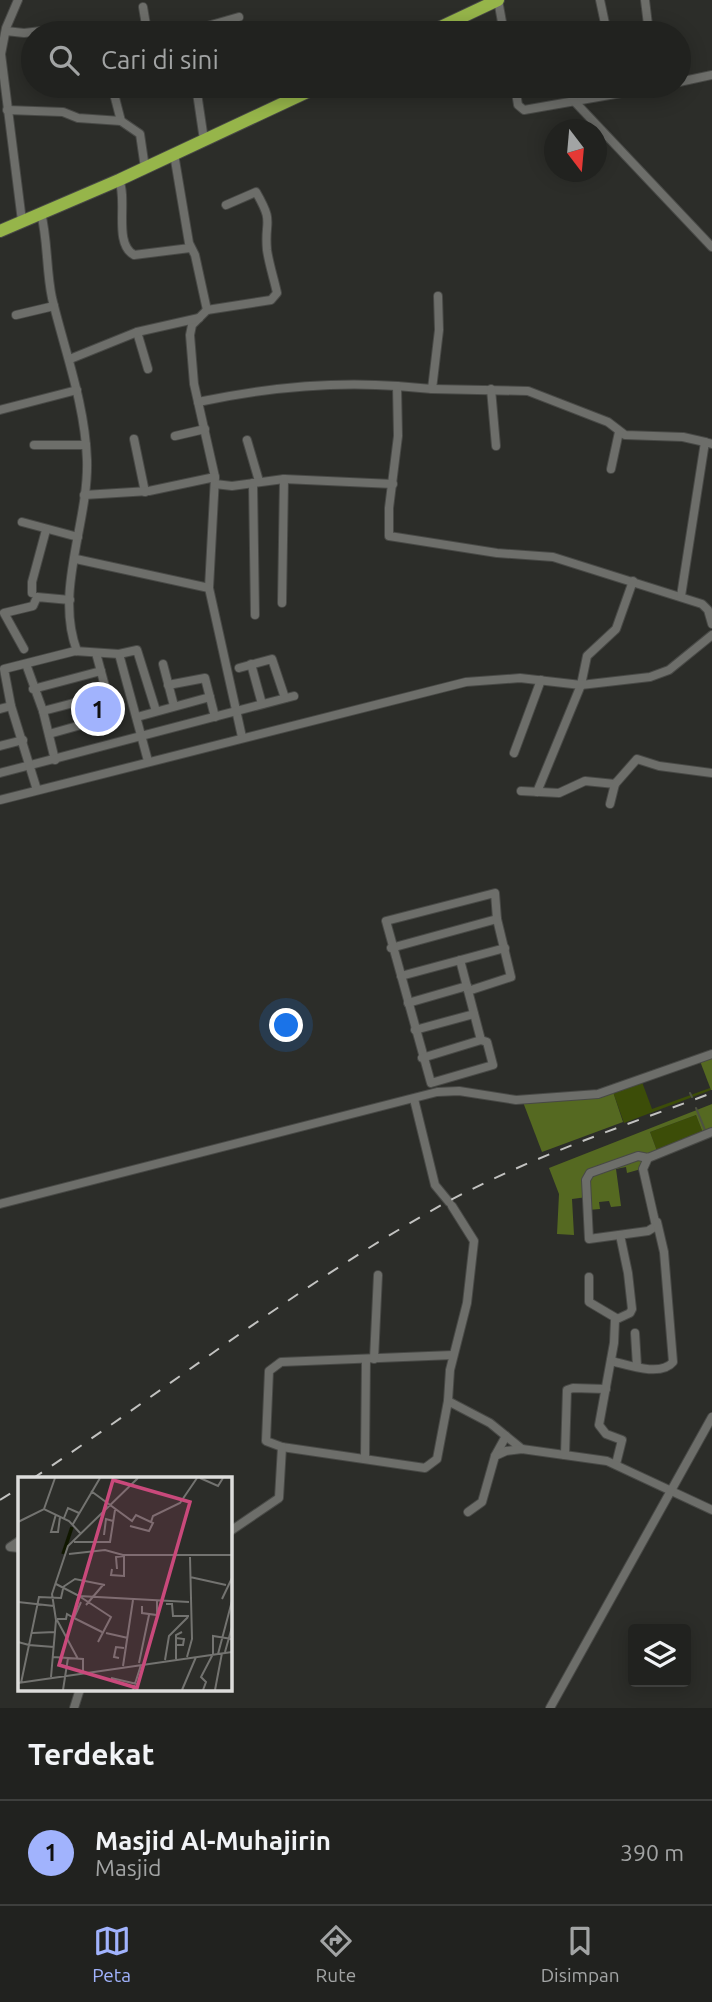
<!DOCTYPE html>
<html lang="id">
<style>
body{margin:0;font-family:Ubuntu,sans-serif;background:#292a28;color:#f1f3f6}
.controls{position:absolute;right:21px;bottom:21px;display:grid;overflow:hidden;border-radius:7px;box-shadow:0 4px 18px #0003}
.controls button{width:63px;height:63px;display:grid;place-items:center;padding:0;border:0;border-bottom:2px solid #3e3f3d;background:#21221f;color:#f1f3f6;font:35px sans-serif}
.compass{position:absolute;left:544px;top:119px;width:63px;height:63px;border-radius:50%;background:#21221f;box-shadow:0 4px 18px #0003;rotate:164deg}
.you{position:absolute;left:287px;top:1026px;width:24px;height:24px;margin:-18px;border:5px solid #fff;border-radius:50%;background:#1a73e8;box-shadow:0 0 0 10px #1a73e833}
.badge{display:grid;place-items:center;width:46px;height:46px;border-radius:50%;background:#a1b3fd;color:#111;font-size:23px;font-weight:700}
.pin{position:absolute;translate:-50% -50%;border:4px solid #fff;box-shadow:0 2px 7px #0006}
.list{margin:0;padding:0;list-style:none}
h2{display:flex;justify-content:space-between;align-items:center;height:91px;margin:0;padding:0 28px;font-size:30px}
h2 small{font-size:23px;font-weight:400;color:#a2a4a4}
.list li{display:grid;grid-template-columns:46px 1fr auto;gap:21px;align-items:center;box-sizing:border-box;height:105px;padding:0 28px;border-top:2px solid #3e3f3d}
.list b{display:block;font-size:26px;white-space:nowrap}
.list p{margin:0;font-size:23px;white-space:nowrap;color:#a2a4a4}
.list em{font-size:23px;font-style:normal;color:#a2a4a4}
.icon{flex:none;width:38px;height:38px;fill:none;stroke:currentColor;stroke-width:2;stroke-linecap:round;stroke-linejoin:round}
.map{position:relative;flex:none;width:712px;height:1708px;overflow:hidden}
.search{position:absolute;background:#21221f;box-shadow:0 4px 18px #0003;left:21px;right:21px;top:21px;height:77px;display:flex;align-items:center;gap:18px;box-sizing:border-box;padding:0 24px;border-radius:38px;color:#a2a4a4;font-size:26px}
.sheet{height:196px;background:#21221f}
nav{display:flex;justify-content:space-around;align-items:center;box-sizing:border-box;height:98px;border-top:2px solid #3e3f3d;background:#21221f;font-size:19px;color:#a2a4a4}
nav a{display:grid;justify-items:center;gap:4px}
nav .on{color:#a1b3fd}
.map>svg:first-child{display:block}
</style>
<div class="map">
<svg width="712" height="1708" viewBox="0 0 712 1708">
<rect width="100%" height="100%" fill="#2c2d29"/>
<g fill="#3c4d08">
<path d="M 642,1082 L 652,1109 L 710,1088 L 711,1090 L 624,1123 L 613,1092 Z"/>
<path d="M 696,1115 L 703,1133 L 657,1151 L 650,1132 Z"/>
</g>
<g fill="#556921">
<path d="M 712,1056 L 712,1090 L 711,1090 L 700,1061 Z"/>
<path d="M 613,1092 L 623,1122 L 542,1152 L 523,1102 Z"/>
<path d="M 712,1104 L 712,1130 L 703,1133 L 696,1115 L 650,1132 L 657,1151 L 644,1158 L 641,1169 L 627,1173 L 626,1167 L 616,1169 L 621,1206 L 611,1207 L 609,1201 L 599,1202 L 600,1209 L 588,1210 L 587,1197 L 572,1199 L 574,1235 L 557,1234 L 559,1194 L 549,1168 Z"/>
</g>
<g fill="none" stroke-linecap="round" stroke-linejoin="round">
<g stroke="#4e5242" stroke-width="2">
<path d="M 690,1093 L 692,1097"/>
<path d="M 696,1108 L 705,1130"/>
</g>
<defs>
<g id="minor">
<path d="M 18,0 L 6,28 L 1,54 L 22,221"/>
<path d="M 498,0 L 504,33"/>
<path d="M 600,0 L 607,33"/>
<path d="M 645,0 L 649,33"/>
<path d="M 143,7 L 147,31"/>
<path d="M 6,31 L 24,33 L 77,27 L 190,31 L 239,17"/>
<path d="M 679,82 L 712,75"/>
<path d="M 112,86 L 121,121 L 140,134 L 145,168"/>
<path d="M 196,86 L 204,140"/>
<path d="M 515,86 L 518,105 L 524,110 L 661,86"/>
<path d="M 574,101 L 712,247"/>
<path d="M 7,110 L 63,112 L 78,118 L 121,121"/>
<path d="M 174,154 L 189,243 L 195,255 L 207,310"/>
<path d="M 119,180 C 128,201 113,243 134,255 L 190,248"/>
<path d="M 226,205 L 256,192 C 275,225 264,219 267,250 C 269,264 274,279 277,293 L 271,300 L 207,310 L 192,325 L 190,335 L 194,384 L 215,477 L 209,588 L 242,737"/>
<path d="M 41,213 C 48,241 46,270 52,298 C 65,352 85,404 87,460 C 89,522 54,591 77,651"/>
<path d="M 438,296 L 439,330 L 432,389 L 397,386 L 398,436 L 389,508 L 389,536 L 497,553 L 553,557 L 702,604 L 708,610 L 712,624"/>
<path d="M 16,315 L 54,306"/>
<path d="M 137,332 L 148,369"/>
<path d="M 70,359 L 137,332 L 199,318"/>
<path d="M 432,389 L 528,391 L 608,422 L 625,435 L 683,437 L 705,442"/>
<path d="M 491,389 L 496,446"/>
<path d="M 198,402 C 264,388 330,381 397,386"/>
<path d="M 0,410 L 77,390"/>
<path d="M 175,436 L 205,429"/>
<path d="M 134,439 L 145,492"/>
<path d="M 247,440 L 259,481"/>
<path d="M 34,445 L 86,445"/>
<path d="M 611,469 L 619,432"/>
<path d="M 253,483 L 255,615"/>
<path d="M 215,484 L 232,486 L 284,479 L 393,484"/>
<path d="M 84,495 L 149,491 L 215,477"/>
<path d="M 22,522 L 78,537"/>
<path d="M 76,559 L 209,588"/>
<path d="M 32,593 L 32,582 L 46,530"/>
<path d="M 681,596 L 705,442 L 712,444"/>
<path d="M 282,603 L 284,479"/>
<path d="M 24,649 L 4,613 L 33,606 L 37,597 L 70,600"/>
<path d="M 119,654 L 148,761"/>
<path d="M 26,664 L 43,711 L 55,760"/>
<path d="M 163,664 L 174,706"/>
<path d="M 251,664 L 262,704"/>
<path d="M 239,668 L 272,659 L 285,698"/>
<path d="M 168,685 L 205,678 L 215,717"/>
<path d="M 33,689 L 101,671"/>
<path d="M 0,709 L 11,706"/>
<path d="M 43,711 L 108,694"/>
<path d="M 137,717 L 210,697"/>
<path d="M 49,734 L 113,716 L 96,653"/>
<path d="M 0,746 L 23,740"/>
<path d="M 514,753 L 541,680"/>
<path d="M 0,773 L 294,696"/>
<path d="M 37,790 L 11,706 L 4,669 L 75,651 L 119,654 L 137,650 L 156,711"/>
<path d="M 521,791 L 559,793 L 585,781 L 615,784 L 637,759 L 659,766 L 712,773"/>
<path d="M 537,792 L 581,685 L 587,656 L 616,629 L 633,581"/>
<path d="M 0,800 L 466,682 L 520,678 L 581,685 L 650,677 L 669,670 L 712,635"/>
<path d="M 610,804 L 615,784"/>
<path d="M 391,948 L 497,919"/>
<path d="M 460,960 L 481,1040 L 487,1042 L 493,1065 L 431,1083 L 386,921 L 495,893 L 497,919 L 511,977 L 468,991"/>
<path d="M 401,976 L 505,948"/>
<path d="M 408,1003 L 467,986"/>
<path d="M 415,1030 L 474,1014"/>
<path d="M 422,1058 L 481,1040"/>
<path d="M 414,1099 L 435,1185 L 449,1202"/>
<path d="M 648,1158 L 643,1169 L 656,1226 L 648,1231 L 589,1239 L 586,1180 L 590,1173 L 638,1156 L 648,1158 L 712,1132"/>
<path d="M 0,1204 L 437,1092 L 459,1091 L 516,1100 L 598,1094 L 712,1054"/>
<path d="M 589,1277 L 589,1302 L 616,1318"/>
<path d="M 635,1333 L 637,1366"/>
<path d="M 453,1355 L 281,1362 L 269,1371 L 266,1441 L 282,1447 L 425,1468 L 437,1459 L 448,1401 L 490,1423 L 522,1449"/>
<path d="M 374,1359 L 378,1275"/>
<path d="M 611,1361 C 628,1365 661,1377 673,1362 L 664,1252 L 657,1222"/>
<path d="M 448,1401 L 450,1370 L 467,1303 L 474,1241 L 452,1206"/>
<path d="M 565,1455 L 567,1390 L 573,1388 L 606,1389"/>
<path d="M 495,1456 L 506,1436"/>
<path d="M 365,1459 L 366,1359"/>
<path d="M 616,1464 L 622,1440 L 606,1434 L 599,1425 L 614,1343 L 615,1320 L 630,1313 L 632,1309 L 628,1273 L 620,1235"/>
<path d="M 468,1512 L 482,1502 L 495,1456 L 506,1451 L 522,1449 L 607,1461 L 712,1510"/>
<path d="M 229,1532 L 279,1498 L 282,1447"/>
<path d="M 19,1541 L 10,1547 L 19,1548"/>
<path d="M 74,1708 L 80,1689"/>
<path d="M 550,1708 L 712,1417"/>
</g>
<g id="highway">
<path d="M 428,33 L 498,0"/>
<path d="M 0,231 L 119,180 L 320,86"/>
</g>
</defs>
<use href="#minor" stroke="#484946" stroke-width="10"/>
<use href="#highway" stroke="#484946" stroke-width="14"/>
<use href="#minor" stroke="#6d6e6a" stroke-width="8"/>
<use href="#highway" stroke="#96b54a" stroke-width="12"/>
<g stroke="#c2c2c0" stroke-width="2" stroke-dasharray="12 12" stroke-linecap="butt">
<path d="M 32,1479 C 170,1387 302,1282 447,1202 C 531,1157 623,1126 712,1093"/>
<path d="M 0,1500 L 19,1488"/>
</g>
</g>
<g transform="translate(18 1477)">
<rect width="214" height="214" fill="#2c2d29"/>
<path fill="none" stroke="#101700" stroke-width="3.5" d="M 45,77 L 54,50"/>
<path fill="none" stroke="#737370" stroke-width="2" d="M 182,1 L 200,9 L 205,1M 73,14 L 114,44 L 118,38 L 135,46 L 131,54 L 112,49M 26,32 L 37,1M 38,37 L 33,55 L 40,55 L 42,40M 46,41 L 50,31 L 61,36M 0,45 L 26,32 L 51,44 L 63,57M 133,45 L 135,39 L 162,26 L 179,1M 55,47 L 82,1M 86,58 L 88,42 L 95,44M 56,65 L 92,65 L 97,33M 51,77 L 87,73 L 105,78 L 214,78M 94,92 L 93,98 L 106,99 L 106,79 L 98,80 L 99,92M 172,100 L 208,108M 38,107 L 61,119 L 171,125M 45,110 L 57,102 L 87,108M 61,119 L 93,140 L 80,165M 204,122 L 214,101M 0,125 L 36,129M 148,127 L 154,127 L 155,139 L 171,139M 68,128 L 85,108M 124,129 L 124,136 L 139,138 L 139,124M 56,141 L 84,155M 39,142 L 48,142 L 49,137 L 56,141 L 63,125M 39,143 L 60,182M 14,156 L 37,155M 88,156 L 110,161M 0,165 L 11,168 L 3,206M 158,168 L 165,168 L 166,162 L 158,161M 36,170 L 11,168 L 21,120 L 43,121 L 45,112M 207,175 L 214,150M 200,177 L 214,124M 35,180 L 65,182 L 65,195M 169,180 L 174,162 L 172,80M 101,181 L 96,180 L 98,170 L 106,171M 158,182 L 158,158 L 164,155M 147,183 L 151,159 L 170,140M 121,186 L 131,138M 105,189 L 115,123M 33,200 L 38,143 L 34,117 L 50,69 L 120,1M 93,201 L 119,207M 0,206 L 214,175M 45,213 L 50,181M 115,213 L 123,188M 164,213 L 178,180M 185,213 L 188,205 L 183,200 L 195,177 L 195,159 L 214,162M 197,213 L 204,176"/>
<path fill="#c9497b" fill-opacity="0.15" stroke="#c9497b" stroke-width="3.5" d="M 95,3 L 172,25 L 119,211 L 41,188 Z"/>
<rect width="214" height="214" fill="none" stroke="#dddddb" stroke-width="3.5"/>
</g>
</svg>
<div class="controls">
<button><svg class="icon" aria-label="layers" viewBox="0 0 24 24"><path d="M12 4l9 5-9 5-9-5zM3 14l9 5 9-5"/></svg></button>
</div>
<svg class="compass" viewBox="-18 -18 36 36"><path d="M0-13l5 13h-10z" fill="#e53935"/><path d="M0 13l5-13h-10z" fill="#a2a4a4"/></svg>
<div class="you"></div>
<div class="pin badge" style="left:98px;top:709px">1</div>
<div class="search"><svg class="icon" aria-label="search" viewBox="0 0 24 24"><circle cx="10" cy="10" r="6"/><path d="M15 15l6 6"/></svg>Cari di sini</div>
</div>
<section class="sheet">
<h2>Terdekat<small></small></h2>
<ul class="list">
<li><span class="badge">1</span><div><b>Masjid Al-Muhajirin</b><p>Masjid</p></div><em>390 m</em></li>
</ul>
</section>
<nav>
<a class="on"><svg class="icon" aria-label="map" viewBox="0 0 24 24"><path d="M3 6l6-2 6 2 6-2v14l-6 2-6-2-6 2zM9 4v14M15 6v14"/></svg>Peta</a>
<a><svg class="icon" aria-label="directions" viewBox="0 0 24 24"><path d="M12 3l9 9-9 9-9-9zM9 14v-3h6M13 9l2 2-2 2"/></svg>Rute</a>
<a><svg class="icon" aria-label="saved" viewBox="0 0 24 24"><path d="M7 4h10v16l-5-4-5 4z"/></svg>Disimpan</a>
</nav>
